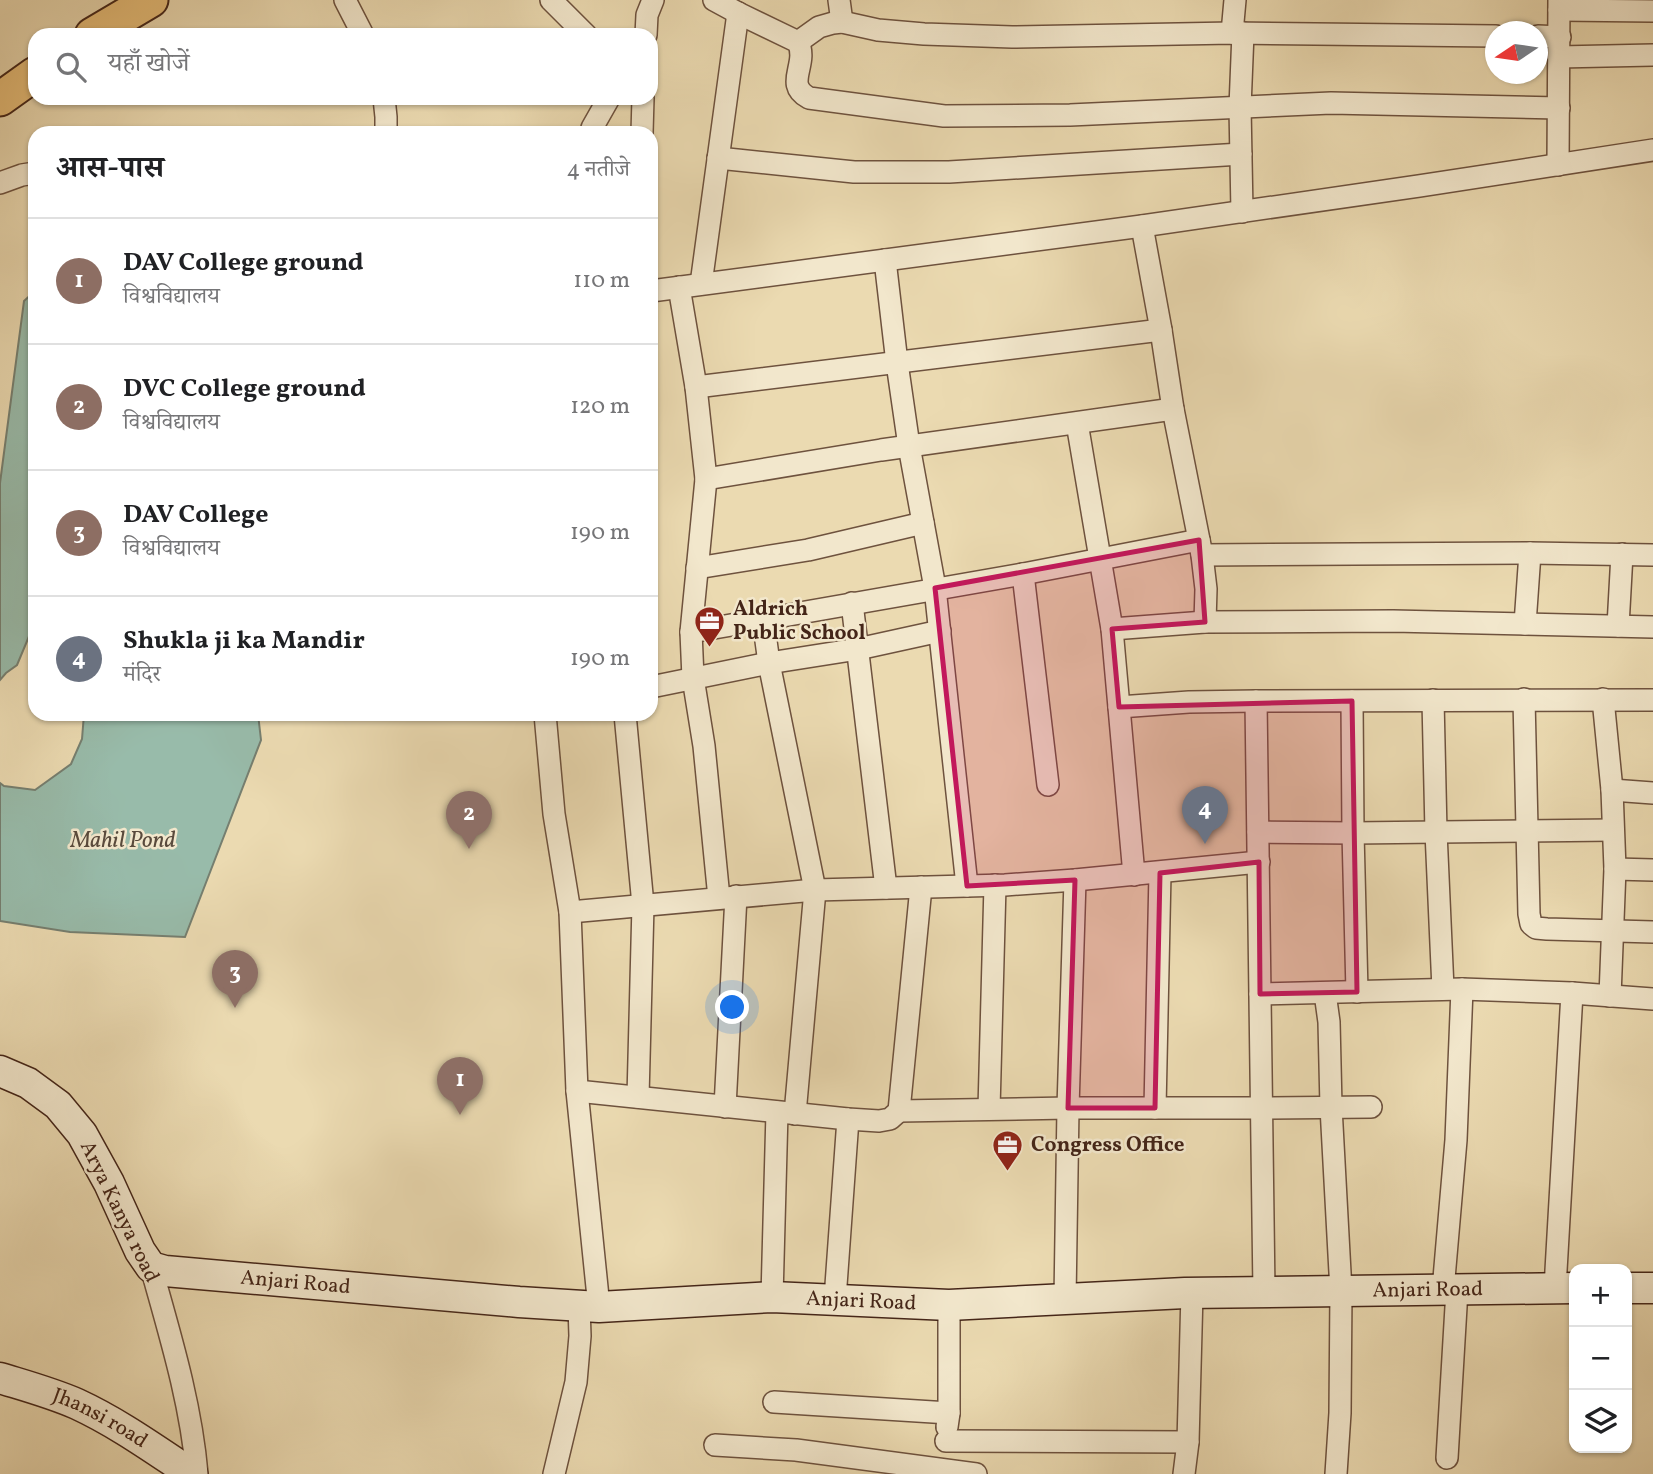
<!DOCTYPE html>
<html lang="hi">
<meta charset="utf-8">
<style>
body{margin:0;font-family:Vollkorn,"Noto Serif Devanagari",serif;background:#f2f2f2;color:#202124}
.controls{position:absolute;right:21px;bottom:21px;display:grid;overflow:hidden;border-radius:14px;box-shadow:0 2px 5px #0004}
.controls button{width:63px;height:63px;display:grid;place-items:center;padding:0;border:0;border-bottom:2px solid #e0e0e0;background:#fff;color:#202124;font:35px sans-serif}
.compass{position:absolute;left:1485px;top:21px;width:63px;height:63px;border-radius:50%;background:#fff;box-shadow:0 2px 5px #0004;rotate:257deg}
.you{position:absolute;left:733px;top:1008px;width:24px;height:24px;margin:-18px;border:5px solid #fff;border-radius:50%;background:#1a73e8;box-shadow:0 0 0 10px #1a73e833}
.badge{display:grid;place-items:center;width:46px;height:46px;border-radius:50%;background:#7c3aed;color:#fff;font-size:23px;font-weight:700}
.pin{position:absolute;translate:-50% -58px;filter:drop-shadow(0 2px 4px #0008)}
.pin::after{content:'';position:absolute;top:37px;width:24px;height:21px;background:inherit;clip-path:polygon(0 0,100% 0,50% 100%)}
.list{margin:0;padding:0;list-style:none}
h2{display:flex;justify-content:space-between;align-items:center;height:91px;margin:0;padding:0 28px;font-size:30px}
h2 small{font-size:23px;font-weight:400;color:#757577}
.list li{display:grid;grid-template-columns:46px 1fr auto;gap:21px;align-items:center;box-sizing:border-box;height:126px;padding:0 28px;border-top:2px solid #e0e0e0}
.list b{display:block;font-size:26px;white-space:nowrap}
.list p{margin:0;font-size:23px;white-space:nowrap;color:#757577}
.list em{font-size:23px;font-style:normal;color:#757577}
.icon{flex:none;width:38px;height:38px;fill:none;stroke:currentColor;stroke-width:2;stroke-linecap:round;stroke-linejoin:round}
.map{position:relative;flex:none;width:1653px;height:1474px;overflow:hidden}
.search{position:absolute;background:#fff;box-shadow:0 2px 5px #0004;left:28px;top:28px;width:630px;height:77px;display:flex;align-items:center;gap:18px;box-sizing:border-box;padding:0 24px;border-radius:21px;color:#757577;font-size:26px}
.panel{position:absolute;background:#fff;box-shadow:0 2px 5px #0004;left:28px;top:126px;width:630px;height:595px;border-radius:21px}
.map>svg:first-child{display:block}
</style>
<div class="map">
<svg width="1653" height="1474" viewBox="0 0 1653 1474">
<rect width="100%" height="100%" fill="#ebdab1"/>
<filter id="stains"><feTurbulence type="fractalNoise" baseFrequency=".00286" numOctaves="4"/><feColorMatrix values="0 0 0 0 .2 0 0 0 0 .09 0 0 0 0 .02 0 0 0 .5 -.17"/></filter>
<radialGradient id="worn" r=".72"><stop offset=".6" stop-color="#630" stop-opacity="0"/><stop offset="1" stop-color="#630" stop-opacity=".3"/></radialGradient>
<g fill="#98bbaa" stroke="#767f70" stroke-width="2">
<path d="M 35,291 L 35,622 L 17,665 L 6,673 L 0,680 L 0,483 L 24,301 Z"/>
<path d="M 84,714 L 258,714 L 261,740 L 185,937 L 70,932 L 0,921 L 0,783 L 4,786 L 35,790 L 71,764 L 82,739 Z"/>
</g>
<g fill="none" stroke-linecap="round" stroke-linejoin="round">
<defs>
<g id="street">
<path d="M 345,0 L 363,35"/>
<path d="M 551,0 L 586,35"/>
<path d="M 714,0 L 738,13 L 798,42 C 809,65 783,84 809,98 L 944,116 L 1070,115 L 1331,103 L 1559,108"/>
<path d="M 839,0 L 842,22"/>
<path d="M 1559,10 L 1653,11"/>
<path d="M 1232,33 L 1235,0"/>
<path d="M 646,35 L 647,15 L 653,0"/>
<path d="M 1538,36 L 1560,37"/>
<path d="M 798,42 L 819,27 L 833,23 L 842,22 L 878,30 L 924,34 L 1012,37 L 1232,33 L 1496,36"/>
<path d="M 1559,57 L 1653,55"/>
<path d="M 384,98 L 386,117 L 386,133"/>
<path d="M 592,128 L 609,98"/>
<path d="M 642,133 L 643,98"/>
<path d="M 718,158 L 854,172 L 949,172 L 1241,154"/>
<path d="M 1558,165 L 1559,0"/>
<path d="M 0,183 L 22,175 L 35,173"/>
<path d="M 1242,212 L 1240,107 L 1243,33"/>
<path d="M 1142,226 L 1161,330 L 1173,409 L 1202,555 L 1206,589 L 1205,622"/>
<path d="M 885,260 L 897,363 L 909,446 L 935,588 L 967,886"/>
<path d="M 701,284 L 738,13"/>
<path d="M 679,287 L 696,387 L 706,479 L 691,632 L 693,678 L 704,746 L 719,898"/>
<path d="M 651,291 L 1142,226 L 1419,186 L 1653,150"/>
<path d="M 696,387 L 1161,330"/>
<path d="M 1077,423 L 1112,629 L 1134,875"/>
<path d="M 706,479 L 881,450 L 1173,409"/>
<path d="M 1202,555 L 1530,553 L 1653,555"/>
<path d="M 697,568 L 808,550 L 923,523"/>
<path d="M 1023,574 L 1048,785"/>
<path d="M 852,603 L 886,888"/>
<path d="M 763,619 L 769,663 L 815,890 L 795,1114"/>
<path d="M 1525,624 L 1530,553"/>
<path d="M 1618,626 L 1622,554"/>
<path d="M 1112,629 L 1205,622 L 1393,621 L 1653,627"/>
<path d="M 691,632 L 1023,574 L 1199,540"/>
<path d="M 651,687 L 769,663 L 858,649 L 940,631"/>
<path d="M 1524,699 L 1529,914 L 1531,924 L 1536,928 L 1547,929 L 1653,932"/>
<path d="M 1603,699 L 1612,790 L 1615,869 L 1610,996"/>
<path d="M 1433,700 L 1436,832 L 1443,989"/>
<path d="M 1256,701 L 1264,1292"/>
<path d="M 1352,701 L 1353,833 L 1357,992"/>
<path d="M 1119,707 L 1189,702 L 1256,701 L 1653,700"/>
<path d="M 545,714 L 554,814 L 570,912 L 577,1091 L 599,1307"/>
<path d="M 625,714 L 643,905 L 638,1097"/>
<path d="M 1612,790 L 1653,793"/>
<path d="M 1258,832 L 1353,833 L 1613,830"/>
<path d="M 1615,869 L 1653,870"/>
<path d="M 570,912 L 815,890 L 1005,885 L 1075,880 L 1259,862"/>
<path d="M 1325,993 L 1329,1022 L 1331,1107 L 1341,1291 L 1340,1413 L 1336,1474"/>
<path d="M 1260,994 L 1462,989 L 1572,993 L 1653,999"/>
<path d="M 577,1091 L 848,1119 L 879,1121 L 890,1119 L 899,1111 L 921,887"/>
<path d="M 725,1107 L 736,896"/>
<path d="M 1155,1108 L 1160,873"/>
<path d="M 989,1109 L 995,885"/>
<path d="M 899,1111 L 1068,1108 L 1262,1108 L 1371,1107"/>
<path d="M 151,1267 C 170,1335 191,1403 197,1474"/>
<path d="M 1555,1288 L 1572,993"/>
<path d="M 1443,1290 L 1456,1140 L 1462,989"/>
<path d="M 772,1297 L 777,1112"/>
<path d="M 835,1299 L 848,1119"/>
<path d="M 1065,1299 L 1068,1108 L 1075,880"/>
<path d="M 774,1402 L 949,1413"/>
<path d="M 947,1427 L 949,1413 L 949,1305"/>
<path d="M 946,1441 L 1188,1442"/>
<path d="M 715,1445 L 796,1450 L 976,1474"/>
<path d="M 1447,1458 L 1457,1290"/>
<path d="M 554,1474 L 576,1382 L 580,1336 L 579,1306"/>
<path d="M 1184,1474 L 1188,1442 L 1192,1293"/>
</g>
<g id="secondary">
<path id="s1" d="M 0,1071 L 28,1083 L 58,1105 L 82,1134 L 109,1183 L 140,1251 L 151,1267 L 165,1271 L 519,1302 L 599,1307 L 772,1297 L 949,1305 L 1185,1293 L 1574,1288"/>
<path d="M 1627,1288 L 1653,1288"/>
<path id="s2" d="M 0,1378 C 26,1386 52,1393 77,1404 C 118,1423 154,1449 192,1474"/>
</g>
<g id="primary">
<path d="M 92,35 L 151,0"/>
<path d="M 0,99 L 35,74"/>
</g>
</defs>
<use href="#street" stroke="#6e523e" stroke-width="24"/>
<use href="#secondary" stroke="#442518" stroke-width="33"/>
<use href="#primary" stroke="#442518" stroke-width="37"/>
<use href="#street" stroke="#f2e7cc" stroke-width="21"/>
<use href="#secondary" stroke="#f2e7cc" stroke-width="30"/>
<use href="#primary" stroke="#e6bd78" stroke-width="33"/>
</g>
<path fill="#c2185b" fill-opacity="0.2" stroke="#c2185b" stroke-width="5" stroke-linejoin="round" d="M 1199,540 L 1205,622 L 1112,629 L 1119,707 L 1352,701 L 1357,992 L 1260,994 L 1259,862 L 1160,873 L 1155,1108 L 1068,1108 L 1075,880 L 967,886 L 935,588 Z"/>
<defs>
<symbol id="office-pin" viewBox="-11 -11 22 30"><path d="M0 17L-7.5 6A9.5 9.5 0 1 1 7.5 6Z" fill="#8f2418" stroke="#f2e7cc"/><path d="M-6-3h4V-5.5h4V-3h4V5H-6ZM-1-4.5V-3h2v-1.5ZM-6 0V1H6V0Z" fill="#fff"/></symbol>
</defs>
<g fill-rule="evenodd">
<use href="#office-pin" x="692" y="604" width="35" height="47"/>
<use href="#office-pin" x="990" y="1128" width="35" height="47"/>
</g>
<g text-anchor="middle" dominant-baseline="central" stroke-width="5" stroke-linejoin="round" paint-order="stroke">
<g font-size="21" font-weight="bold" fill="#442518" stroke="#f2e7cc" text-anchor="start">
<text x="733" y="609">Aldrich<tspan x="733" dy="24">Public School</tspan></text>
<text x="1031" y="1145">Congress Office</text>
</g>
<g font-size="21" fill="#442518" stroke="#f2e7cc">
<text transform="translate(119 1212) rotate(64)">Arya Kanya road</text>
<text stroke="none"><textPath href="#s1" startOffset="401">Anjari Road</textPath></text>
<text stroke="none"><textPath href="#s1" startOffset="1535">Anjari Road</textPath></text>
<text stroke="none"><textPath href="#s1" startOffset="968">Anjari Road</textPath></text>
<text stroke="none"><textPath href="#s2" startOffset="108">Jhansi road</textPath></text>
</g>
<g font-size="23" font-style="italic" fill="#594a3c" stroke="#f2e7cc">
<text x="123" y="841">Mahil Pond</text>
</g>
</g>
<rect width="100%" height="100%" filter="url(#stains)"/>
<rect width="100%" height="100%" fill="url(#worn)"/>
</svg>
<div class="controls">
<button>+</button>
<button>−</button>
<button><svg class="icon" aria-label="layers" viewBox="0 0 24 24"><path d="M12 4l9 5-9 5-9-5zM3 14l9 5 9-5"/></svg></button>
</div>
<svg class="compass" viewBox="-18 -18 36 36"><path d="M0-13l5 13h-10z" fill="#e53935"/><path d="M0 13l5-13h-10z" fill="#757577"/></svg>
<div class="you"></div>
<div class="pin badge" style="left:460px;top:1115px;background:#8d6e63">1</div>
<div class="pin badge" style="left:469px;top:849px;background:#8d6e63">2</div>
<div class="pin badge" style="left:235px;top:1008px;background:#8d6e63">3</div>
<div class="pin badge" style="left:1205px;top:844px;background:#6b7280">4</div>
<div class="search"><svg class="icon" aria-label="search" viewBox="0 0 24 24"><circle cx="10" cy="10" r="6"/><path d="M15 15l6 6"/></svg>यहाँ खोजें</div>
<section class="panel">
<h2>आस-पास<small>4 नतीजे</small></h2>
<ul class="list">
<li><span class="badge" style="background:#8d6e63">1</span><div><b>DAV College ground</b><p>विश्वविद्यालय</p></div><em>110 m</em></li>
<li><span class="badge" style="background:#8d6e63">2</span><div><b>DVC College ground</b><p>विश्वविद्यालय</p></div><em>120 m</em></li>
<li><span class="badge" style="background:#8d6e63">3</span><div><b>DAV College</b><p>विश्वविद्यालय</p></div><em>190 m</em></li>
<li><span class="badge" style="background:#6b7280">4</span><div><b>Shukla ji ka Mandir</b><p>मंदिर</p></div><em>190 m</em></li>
</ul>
</section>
</div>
